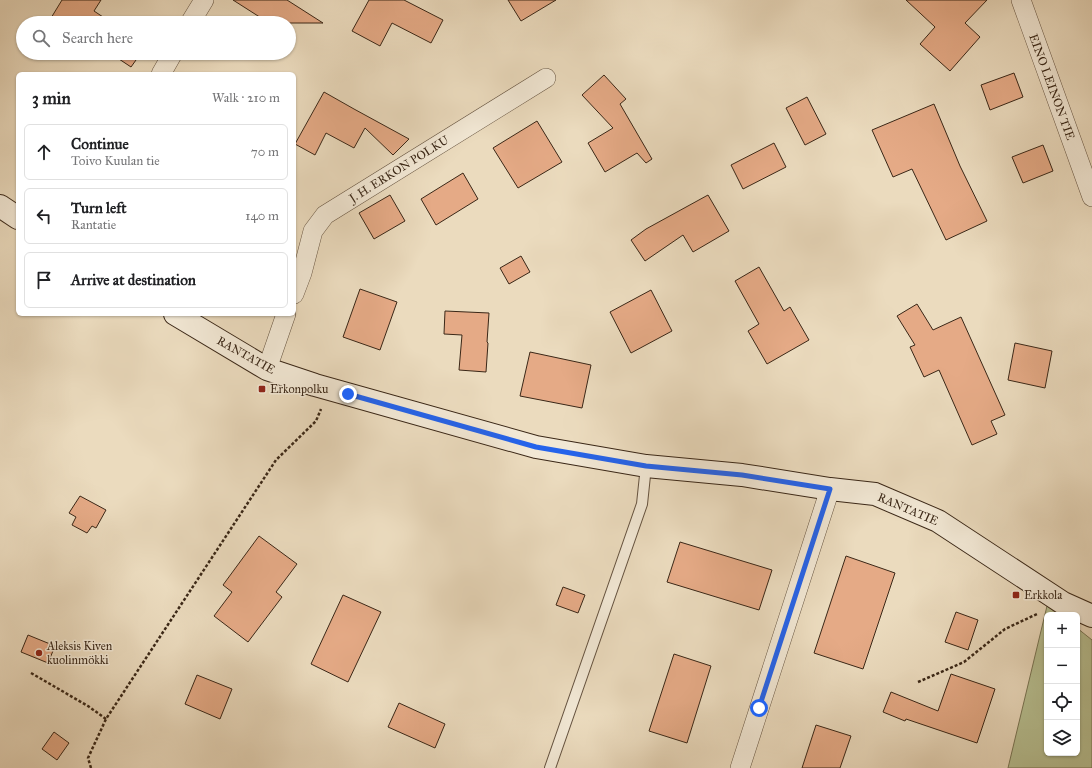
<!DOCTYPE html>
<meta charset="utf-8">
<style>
body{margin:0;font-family:"IM FELL Great Primer",serif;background:#f6f6f6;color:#202124}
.controls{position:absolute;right:12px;bottom:12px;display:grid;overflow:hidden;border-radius:6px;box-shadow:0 1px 3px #0004}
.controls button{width:36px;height:36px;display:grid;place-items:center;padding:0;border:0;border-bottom:1px solid #e0e0e0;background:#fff;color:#202124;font:20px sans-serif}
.stop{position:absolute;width:12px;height:12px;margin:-9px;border:3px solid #2563eb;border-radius:50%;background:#fff}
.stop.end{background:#2563eb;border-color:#fff;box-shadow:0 1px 4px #0008}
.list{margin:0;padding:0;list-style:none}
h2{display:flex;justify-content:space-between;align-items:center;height:52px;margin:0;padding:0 16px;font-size:17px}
h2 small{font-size:13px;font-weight:400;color:#757577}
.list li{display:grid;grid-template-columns:26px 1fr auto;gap:12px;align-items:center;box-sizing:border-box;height:56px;margin:0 8px 8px;padding:0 8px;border:1px solid #e0e0e0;border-radius:6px}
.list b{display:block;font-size:15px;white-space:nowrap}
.list p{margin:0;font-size:13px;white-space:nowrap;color:#757577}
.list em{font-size:13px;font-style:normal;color:#757577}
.icon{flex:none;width:22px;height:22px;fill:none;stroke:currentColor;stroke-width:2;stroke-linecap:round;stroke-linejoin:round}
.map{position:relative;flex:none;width:1092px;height:768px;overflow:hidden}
.search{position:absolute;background:#fff;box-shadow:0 1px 3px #0004;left:16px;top:16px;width:280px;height:44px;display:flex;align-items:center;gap:10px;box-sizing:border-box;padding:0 14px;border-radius:22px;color:#757577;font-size:15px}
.panel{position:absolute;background:#fff;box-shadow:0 1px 3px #0004;left:16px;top:72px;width:280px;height:244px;border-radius:6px}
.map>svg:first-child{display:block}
</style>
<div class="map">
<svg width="1092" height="768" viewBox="0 0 1092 768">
<rect width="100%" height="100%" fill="#ebdbbe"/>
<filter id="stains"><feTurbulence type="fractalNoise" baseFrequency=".005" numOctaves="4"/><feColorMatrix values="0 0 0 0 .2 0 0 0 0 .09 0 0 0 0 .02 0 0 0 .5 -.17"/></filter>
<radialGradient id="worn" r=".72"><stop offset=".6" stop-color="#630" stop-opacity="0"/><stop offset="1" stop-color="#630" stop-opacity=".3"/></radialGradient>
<path fill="#b7c092" stroke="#787454" d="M 1047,606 L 1059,615 L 1047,615 L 1047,753 L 1077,753 L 1077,628 L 1092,640 L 1092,768 L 1008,768 Z"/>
<g fill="#e5aa86" stroke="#3a2717">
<path d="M 62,0 L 101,0 L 94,11 L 112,23 L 60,23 L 51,18 Z"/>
<path d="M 233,0 L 287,0 L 323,23 L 269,23 Z"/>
<path d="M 369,0 L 404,0 L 443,20 L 431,43 L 392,23 L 380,46 L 352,31 Z"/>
<path d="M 508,0 L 556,0 L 521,21 Z"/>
<path d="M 906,0 L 987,0 L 965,23 L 980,37 L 950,71 L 920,44 L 935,27 Z"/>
<path d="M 110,53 L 141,53 L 131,67 Z"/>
<path d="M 1014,73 L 1023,97 L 990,110 L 981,85 Z"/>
<path d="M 604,75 L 626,99 L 620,104 L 652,159 L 646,163 L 637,153 L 605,172 L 588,143 L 613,128 L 582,95 Z"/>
<path d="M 324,92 L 354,109 L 409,139 L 393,155 L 365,128 L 354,148 L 326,133 L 315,155 L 295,144 Z"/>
<path d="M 807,97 L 826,134 L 805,145 L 786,108 Z"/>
<path d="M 934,104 L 960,166 L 987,221 L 946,240 L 912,169 L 893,177 L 872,130 Z"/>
<path d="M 537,121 L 562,162 L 518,188 L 493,148 Z"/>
<path d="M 774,143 L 786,167 L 743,189 L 731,165 Z"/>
<path d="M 1043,145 L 1053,171 L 1023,183 L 1012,157 Z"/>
<path d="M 463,173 L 478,199 L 436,225 L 421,199 Z"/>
<path d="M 390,195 L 405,221 L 374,239 L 359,213 Z"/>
<path d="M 708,195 L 729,231 L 693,252 L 683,235 L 645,261 L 631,240 L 646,229 Z"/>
<path d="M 521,256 L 530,272 L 509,284 L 500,268 Z"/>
<path d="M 759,267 L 784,311 L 790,307 L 809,340 L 767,364 L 748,331 L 759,324 L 735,281 Z"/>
<path d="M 360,289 L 397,302 L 380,350 L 343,337 Z"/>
<path d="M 651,290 L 672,331 L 631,353 L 610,312 Z"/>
<path d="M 917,304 L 933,330 L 961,317 L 1005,415 L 991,421 L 997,434 L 972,445 L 939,370 L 924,377 L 910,347 L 915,345 L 897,316 Z"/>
<path d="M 445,311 L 489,313 L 487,342 L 488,343 L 486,372 L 459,370 L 462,335 L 444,334 Z"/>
<path d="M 1015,343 L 1052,351 L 1045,388 L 1008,380 Z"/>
<path d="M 530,352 L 591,365 L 582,408 L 520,396 Z"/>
<path d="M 80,496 L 106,510 L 96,528 L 92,526 L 87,533 L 72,525 L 76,517 L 69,513 Z"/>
<path d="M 259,536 L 297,564 L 276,592 L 282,597 L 248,642 L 214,616 L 232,592 L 223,585 Z"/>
<path d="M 680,542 L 772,570 L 759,610 L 667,582 Z"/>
<path d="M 846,556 L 895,573 L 863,669 L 814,653 Z"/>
<path d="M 563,587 L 585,595 L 578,613 L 556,605 Z"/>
<path d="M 343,595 L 381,612 L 348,682 L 311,664 Z"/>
<path d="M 956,612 L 978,620 L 968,650 L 945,642 Z"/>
<path d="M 28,635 L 55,646 L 48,663 L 21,652 Z"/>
<path d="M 674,654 L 711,666 L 687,743 L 649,731 Z"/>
<path d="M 951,674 L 995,689 L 977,743 L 906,719 L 905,721 L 883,712 L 891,692 L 938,711 Z"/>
<path d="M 197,675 L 232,689 L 220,719 L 185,704 Z"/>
<path d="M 399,703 L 445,724 L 435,748 L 388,727 Z"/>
<path d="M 816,725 L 851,736 L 840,768 L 802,768 Z"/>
<path d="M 54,732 L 69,743 L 57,760 L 42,749 Z"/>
</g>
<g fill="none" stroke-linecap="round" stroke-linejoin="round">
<defs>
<path id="lane" d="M 550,768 L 642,504 L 646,466"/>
<g id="street">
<path d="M 1021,0 L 1092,197"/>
<path d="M 190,23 L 204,0"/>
<path d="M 161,74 L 173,53"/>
<path d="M 294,294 L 302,273 L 313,231 L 325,215 L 546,78"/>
<path d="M 267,369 L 286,314"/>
<path d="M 740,768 L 830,489"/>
</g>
<g id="secondary">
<path d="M 0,206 L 18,218"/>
<path d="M 175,314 L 267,369 L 315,385 L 536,447 L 646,466 L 742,475 L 830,489 L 875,494 L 938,521 L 1063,603 L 1092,616"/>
</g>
</defs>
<use href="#lane" stroke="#665441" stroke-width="12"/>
<use href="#street" stroke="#665441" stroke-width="20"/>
<use href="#secondary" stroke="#3a2717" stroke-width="24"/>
<g stroke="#3a2717" stroke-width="2.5" stroke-dasharray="3 2" stroke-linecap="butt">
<path d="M 31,673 L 88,706 L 106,719"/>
<path d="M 918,682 L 964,662 L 1005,629 L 1037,614"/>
<path d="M 91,768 L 88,758 L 106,719 L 276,460 L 316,421 L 321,409"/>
</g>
<use href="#lane" stroke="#f2e8d5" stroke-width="10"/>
<use href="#street" stroke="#f2e8d5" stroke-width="19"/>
<use href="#secondary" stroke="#f2e8d5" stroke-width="22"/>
</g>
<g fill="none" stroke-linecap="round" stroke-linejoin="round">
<path stroke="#2563eb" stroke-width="5" d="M 348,394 L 536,447 L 646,466 L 742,475 L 830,489 L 759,708"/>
</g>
<g fill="#8f2418" stroke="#f2e8d5" stroke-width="1.5">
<rect x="258" y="385" width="8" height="8" rx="2"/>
<rect x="1012" y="591" width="8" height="8" rx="2"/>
<circle cx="39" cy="653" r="4"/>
</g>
<g text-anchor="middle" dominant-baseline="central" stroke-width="3" stroke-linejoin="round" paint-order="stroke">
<g font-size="12" fill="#3a2717" stroke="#f2e8d5">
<text transform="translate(1052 87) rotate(70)">EINO LEINON TIE</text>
<text transform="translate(399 169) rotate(-32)">J. H. ERKON POLKU</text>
<text transform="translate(246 355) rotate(29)">RANTATIE</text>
<text transform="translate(908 509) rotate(23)">RANTATIE</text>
</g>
<g font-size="12" fill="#3a2717" stroke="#f2e8d5" text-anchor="start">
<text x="270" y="389">Erkonpolku</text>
<text x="1024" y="595">Erkkola</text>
<text x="47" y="646">Aleksis Kiven<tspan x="47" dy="14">kuolinmökki</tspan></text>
</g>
</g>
<rect width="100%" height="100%" filter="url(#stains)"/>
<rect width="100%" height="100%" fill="url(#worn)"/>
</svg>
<div class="controls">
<button>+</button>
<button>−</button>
<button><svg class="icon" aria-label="locate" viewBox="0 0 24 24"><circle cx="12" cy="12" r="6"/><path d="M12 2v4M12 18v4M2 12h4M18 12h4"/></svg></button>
<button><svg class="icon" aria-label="layers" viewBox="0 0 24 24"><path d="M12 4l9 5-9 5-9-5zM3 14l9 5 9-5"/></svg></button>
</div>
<div class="stop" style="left:759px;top:708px"></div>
<div class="stop end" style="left:348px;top:394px"></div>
<div class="search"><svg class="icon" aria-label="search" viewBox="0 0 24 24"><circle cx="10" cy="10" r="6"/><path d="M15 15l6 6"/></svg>Search here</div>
<section class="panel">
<h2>3 min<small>Walk · 210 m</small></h2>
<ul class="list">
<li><svg class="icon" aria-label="ahead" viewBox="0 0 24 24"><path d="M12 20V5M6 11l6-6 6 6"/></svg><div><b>Continue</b><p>Toivo Kuulan tie</p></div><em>70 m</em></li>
<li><svg class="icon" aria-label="left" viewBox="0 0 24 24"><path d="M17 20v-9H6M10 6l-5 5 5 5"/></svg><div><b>Turn left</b><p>Rantatie</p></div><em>140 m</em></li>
<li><svg class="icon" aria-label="arrive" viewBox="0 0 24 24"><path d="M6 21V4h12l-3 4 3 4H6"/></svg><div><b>Arrive at destination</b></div></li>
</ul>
</section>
</div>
